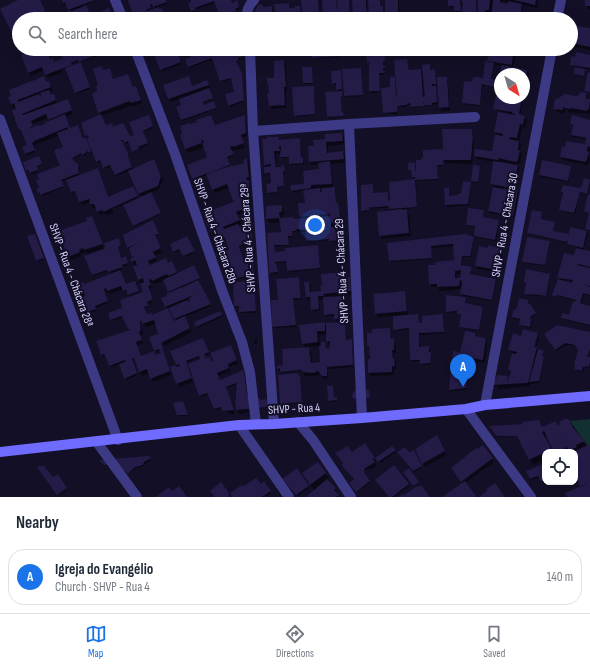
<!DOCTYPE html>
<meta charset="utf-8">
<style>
body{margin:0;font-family:"Sofia Sans Condensed",sans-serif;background:#f6f6f7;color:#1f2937}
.controls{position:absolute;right:12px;bottom:12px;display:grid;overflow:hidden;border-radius:8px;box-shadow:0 4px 16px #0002}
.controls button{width:36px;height:36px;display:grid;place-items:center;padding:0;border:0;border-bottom:1px solid #e0e1e3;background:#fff;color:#1f2937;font:20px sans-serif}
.compass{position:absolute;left:494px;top:68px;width:36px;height:36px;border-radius:50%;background:#fff;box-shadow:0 4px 16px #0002;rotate:143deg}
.you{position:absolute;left:315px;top:225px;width:14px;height:14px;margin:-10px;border:3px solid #fff;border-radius:50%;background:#1a73e8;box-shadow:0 0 0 6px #1a73e833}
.badge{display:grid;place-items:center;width:26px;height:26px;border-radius:50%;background:#1a73e8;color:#fff;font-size:13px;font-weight:700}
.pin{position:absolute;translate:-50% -33px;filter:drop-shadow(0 1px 2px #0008)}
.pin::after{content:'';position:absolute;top:21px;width:14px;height:12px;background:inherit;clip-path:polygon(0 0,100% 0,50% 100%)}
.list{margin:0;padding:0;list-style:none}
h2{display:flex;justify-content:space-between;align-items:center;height:52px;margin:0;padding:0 16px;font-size:17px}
h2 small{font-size:13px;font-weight:400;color:#747a83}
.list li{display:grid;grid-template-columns:26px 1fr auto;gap:12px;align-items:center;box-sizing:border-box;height:56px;margin:0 8px 8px;padding:0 8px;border:1px solid #e0e1e3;border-radius:16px}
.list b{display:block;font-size:15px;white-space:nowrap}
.list p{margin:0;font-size:13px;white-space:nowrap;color:#747a83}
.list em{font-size:13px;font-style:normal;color:#747a83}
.icon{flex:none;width:22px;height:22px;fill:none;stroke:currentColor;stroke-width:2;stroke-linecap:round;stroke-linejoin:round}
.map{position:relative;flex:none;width:590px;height:497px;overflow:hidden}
.search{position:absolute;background:#fff;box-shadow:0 4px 16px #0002;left:12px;right:12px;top:12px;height:44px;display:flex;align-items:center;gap:10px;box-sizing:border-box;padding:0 14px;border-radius:22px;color:#747a83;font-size:15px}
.sheet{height:116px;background:#fff}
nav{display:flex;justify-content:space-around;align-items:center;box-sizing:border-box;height:56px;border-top:1px solid #e0e1e3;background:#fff;font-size:11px;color:#747a83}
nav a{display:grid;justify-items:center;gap:2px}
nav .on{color:#1a73e8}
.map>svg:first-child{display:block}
</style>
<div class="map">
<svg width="590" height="497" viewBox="0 0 590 497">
<rect width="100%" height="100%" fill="#130f26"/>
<path fill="#12302f" d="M 590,419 L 590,449 L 570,421 Z"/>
<g fill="#0007" fill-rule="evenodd">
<path d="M 63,0 L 98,0 L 85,5 L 91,17 L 111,12 L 114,19 L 70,19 L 70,11 L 66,3 L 64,3 ZM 78,8 L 79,9 L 71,13 L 69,11 Z"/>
<path d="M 129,0 L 170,0 L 166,1 L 167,4 L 157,7 L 159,10 L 162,10 L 164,16 L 162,17 L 162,19 L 139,19 L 138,15 L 135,16 L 134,15 ZM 154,5 L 156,9 L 152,11 L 150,6 Z"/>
<path d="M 192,0 L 231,0 L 232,4 L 238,1 L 239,9 L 234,10 L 238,19 L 222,19 L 216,2 L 195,10 L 196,11 L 193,12 L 190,4 L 193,3 Z"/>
<path d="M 302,0 L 335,0 L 336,10 L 340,15 L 339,0 L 349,0 L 350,19 L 324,19 L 323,1 L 318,1 L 319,19 L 304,19 Z"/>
<path d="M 353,0 L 367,0 L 367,19 L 355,19 Z"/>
<path d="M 369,0 L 380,0 L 380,7 L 383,9 L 384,17 L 370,19 Z"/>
<path d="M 386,0 L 399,0 L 399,19 L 393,19 L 393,16 L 387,17 Z"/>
<path d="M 449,0 L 461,0 L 461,12 L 456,12 L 455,7 L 450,7 Z"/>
<path d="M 463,0 L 476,0 L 476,17 L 464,16 L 464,4 Z"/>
<path d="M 479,0 L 538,0 L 537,8 L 523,5 L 520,19 L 492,19 L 492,13 L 487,13 L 487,19 L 481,19 L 479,15 ZM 503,1 L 509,3 L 509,5 L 503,4 Z"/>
<path d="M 586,0 L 590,0 L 590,9 L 588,9 L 586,5 Z"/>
<path d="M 288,4 L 289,9 L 300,7 L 302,19 L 258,19 L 263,8 L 271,7 L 276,18 Z"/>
<path d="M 571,26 L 590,29 L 590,50 L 571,46 Z"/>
<path d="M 40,49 L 43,49 L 46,55 L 55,63 L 64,59 L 62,54 L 57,56 L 55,49 L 59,49 L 61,54 L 72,49 L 99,49 L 101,54 L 81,62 L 80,61 L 71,64 L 72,67 L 81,65 L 90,89 L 76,94 L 66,68 L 61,70 L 62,73 L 48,78 L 44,70 L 31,76 L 29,72 Z"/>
<path d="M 171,49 L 175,49 L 181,64 L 162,71 L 161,70 Z"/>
<path d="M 182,49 L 241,49 L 242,58 L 238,60 L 238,62 L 236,63 L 242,76 L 244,101 L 230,107 L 229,105 L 236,92 L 232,79 L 222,82 L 213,59 L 189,68 L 189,66 L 192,58 L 191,54 L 185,56 Z"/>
<path d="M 312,49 L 340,49 L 340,57 L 314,59 Z"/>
<path d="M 367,49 L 384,49 L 385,63 L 383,63 L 383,67 L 385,69 L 383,70 L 384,74 L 379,75 L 380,92 L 371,93 L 370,91 L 370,64 L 368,62 Z"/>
<path d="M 487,49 L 505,49 L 505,53 L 513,54 L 515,57 L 513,68 L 527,71 L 529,74 L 525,93 L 524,92 L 524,74 L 502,74 L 503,66 L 494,65 L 491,80 L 496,82 L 495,88 L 483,85 L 480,106 L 464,104 L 463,103 L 472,83 L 484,79 L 489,63 L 488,61 L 490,53 Z"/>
<path d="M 533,49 L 543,49 L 542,51 Z"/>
<path d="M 590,56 L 590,69 L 583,68 L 585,72 L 584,77 L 576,75 L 576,67 L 572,66 L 571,65 Z"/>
<path d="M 407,60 L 409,71 L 421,70 L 422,72 L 424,98 L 426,98 L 429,65 L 431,71 L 435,72 L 436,85 L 434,85 L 436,88 L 437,104 L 412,108 L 411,105 L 407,105 L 407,107 L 399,107 L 397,99 L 394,99 L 397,114 L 385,114 L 382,89 L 392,88 L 391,78 L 397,78 ZM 395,84 L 397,84 L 398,97 L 395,98 Z"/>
<path d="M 284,61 L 286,65 L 287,91 L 286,91 L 286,108 L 272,109 L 270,105 L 270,94 Z"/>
<path d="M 303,68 L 312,68 L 313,84 L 304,84 Z"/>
<path d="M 361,69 L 363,96 L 346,97 L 344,70 Z"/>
<path d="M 103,71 L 113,80 L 138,91 L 142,103 L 134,106 L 133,105 L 101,116 L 106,127 L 113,128 L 130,137 L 135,135 L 149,117 L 153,128 L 143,132 L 148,145 L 134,152 L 129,142 L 126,144 L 124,141 L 121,142 L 128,156 L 128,160 L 133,170 L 156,164 L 163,180 L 159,189 L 151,193 L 161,214 L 134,227 L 124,204 L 112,209 L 114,213 L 106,215 L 105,213 L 100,215 L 96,208 L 93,208 L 90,203 L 82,205 L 76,192 L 72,193 L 72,192 L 67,179 L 61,181 L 64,187 L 42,196 L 41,193 L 39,194 L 45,191 L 61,166 L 60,164 L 64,147 L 59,135 L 35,145 L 35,146 L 33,147 L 35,152 L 27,155 L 23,148 L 28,146 L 23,132 L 19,127 L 17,109 L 16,107 L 13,108 L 11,104 L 34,83 L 49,82 L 53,91 L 49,92 L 51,96 L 55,99 L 57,104 L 71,109 L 72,111 L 73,114 L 66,117 L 70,129 L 83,140 L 87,141 L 91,139 L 89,136 L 87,136 L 86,135 L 101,115 L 99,112 L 99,92 ZM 48,118 L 50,121 L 46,124 L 33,128 L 32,124 ZM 89,152 L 90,154 L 93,152 L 98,163 L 102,161 L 105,169 L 112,166 L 116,176 L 129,171 L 141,198 L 139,199 L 133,187 L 107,198 L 79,176 L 78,172 L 80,167 L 75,163 L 73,159 L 82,154 L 83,156 L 86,155 L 86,153 Z"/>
<path d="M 341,73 L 342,113 L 344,117 L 328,118 L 328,117 L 338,92 L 337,84 L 334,85 L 333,83 Z"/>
<path d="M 446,78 L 448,81 L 450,111 L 442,111 L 440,108 Z"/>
<path d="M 209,85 L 210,89 L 208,90 L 212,100 L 203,103 L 204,106 L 213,103 L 216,109 L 182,121 L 177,107 L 182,105 L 180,99 L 171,102 L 169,98 L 192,86 Z"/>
<path d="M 293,88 L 314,88 L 315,115 L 296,117 Z"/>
<path d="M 586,94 L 590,102 L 590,113 L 589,114 L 568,112 L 566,108 L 564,114 L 557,112 L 555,109 Z"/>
<path d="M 496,97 L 523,98 L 520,116 L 525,117 L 527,120 L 525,128 L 522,127 L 519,141 L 521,145 L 520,152 L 522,155 L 520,163 L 517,165 L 519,168 L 515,190 L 519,192 L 514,217 L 490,213 L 489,211 L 494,186 L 491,184 L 494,162 L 477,159 L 475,156 L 492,153 L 498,136 L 495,132 L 516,117 L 516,115 L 495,110 ZM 500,161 L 512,164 L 512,165 L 499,163 Z"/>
<path d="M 244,116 L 246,119 L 247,136 L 242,138 L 244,148 L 232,151 L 234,156 L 227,158 L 230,167 L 245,164 L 247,159 L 249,163 L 250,180 L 248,181 L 250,184 L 252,214 L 248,211 L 238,215 L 241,224 L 237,225 L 239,228 L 251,228 L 252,243 L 239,248 L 244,263 L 253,261 L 254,276 L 250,277 L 249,276 L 230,282 L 226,272 L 230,270 L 229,265 L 227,264 L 230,250 L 227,240 L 217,239 L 215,234 L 213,235 L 206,220 L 235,202 L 229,188 L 215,193 L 207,175 L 194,180 L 193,178 L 209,158 L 205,147 L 188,153 L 181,135 L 190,125 L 215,126 Z"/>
<path d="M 590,121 L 590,150 L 588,154 L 590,158 L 588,165 L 563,160 L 561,157 L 585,145 L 587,139 L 573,137 L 574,126 L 571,124 Z"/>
<path d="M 471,130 L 474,141 L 472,164 L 446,163 L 443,158 L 443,166 L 437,166 L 438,180 L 416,181 L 417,208 L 390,210 L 390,208 L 379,208 L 369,209 L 369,211 L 363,212 L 362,210 L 373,186 L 373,194 L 387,193 L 388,202 L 392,201 L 390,183 L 416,180 L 416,178 L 413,178 L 412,176 L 412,171 L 409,169 L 415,165 L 415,172 L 417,172 L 422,161 L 442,150 Z"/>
<path d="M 342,134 L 344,138 L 344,144 L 328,146 L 328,154 L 343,152 L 345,156 L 345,162 L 330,164 L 331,166 L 333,188 L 336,189 L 336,204 L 342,218 L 342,225 L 332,226 L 332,228 L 335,228 L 336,234 L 342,233 L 343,241 L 331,242 L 330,240 L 308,242 L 306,233 L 304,232 L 298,232 L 295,227 L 296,232 L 292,232 L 292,237 L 288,238 L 289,246 L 274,246 L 275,253 L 318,248 L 320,269 L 289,272 L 287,262 L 276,263 L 278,267 L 278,274 L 271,274 L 268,234 L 282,233 L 281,222 L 269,223 L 267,219 L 267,207 L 281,206 L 283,209 L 284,215 L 281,215 L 281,219 L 301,219 L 300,216 L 306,204 L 304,191 L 293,192 L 292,190 L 303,185 L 320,170 L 320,165 L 312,165 L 310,162 L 309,147 L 315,147 L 326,140 ZM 318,188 L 323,188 L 324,192 L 320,193 ZM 330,215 L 331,217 L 310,219 L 309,217 Z"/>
<path d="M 279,138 L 280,141 L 300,141 L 302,158 L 303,159 L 304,164 L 291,165 L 290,158 L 282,158 L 281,154 L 276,154 L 277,168 L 283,167 L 284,166 L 285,167 L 285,173 L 283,173 L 284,187 L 277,188 L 277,193 L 268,194 L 268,192 L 272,184 L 271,174 L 266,174 L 266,167 L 265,164 Z"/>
<path d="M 39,157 L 42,165 L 37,167 L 38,172 L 31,174 L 30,171 L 28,172 L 27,170 Z"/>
<path d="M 479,167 L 478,183 L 473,182 L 472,181 Z"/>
<path d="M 570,167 L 569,182 L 541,177 L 540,175 Z"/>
<path d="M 590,181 L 587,195 L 580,193 L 575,214 L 561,211 L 562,192 L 582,189 Z"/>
<path d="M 470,183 L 469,205 L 447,207 L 445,189 L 449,189 L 449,196 L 462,194 Z"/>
<path d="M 407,211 L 409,215 L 411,236 L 382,239 L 380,235 Z"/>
<path d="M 483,211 L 483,218 L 498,221 L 499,223 L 496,241 L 475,237 L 476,227 L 468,226 L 467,224 Z"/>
<path d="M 542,213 L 541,220 L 554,222 L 553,232 L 569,237 L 571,228 L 587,232 L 588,234 L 583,251 L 590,253 L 590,296 L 584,294 L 581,304 L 590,307 L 590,326 L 563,319 L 562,318 L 570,316 L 577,301 L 557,296 L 557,298 L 553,295 L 559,279 L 558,278 L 575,257 L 577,247 L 569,245 L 568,243 L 529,234 L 528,233 ZM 566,279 L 574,282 L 573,284 L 566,282 Z"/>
<path d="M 92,217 L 104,248 L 87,254 L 86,252 L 80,254 L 81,256 L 71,260 L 69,256 Z"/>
<path d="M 153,222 L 159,235 L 155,237 L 162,252 L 154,256 L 157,261 L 150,264 L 151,266 L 168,264 L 174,266 L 178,274 L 194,266 L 200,279 L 198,280 L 211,306 L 184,317 L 192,332 L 164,346 L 161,340 L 160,341 L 171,375 L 153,382 L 149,373 L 142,376 L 135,360 L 132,361 L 137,375 L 126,380 L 120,364 L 111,367 L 107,357 L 104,358 L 102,354 L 130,331 L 124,317 L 112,321 L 109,314 L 123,308 L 144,293 L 133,261 L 134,258 L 130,248 L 128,249 L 128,248 L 124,236 ZM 164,280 L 170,294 L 163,299 L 167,308 L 170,307 L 177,321 L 173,322 L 147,315 L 144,309 L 148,307 L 147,304 L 153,301 L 149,290 L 152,288 L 150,284 L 154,282 L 155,284 ZM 184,286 L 185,294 L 181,288 ZM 146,296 L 148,302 L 143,304 ZM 190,298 L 191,301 L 188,303 L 186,300 ZM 144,324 L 146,327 L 156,324 L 160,338 L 150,338 L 156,352 L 161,350 L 162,354 L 155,356 L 141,357 L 137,346 L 143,343 L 140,336 L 143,334 L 141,325 Z"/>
<path d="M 35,236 L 44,259 L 37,262 L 37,260 Z"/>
<path d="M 187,237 L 194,253 L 185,257 L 181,250 L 175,253 L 171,245 Z"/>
<path d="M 473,238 L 474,239 L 470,257 L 463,257 L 462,261 L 461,261 L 463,266 L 471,268 L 471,275 L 495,280 L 496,281 L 493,301 L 465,296 L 466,299 L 466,305 L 482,308 L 483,309 L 479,331 L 461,328 L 462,316 L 458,315 L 458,312 L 448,313 L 447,312 L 463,298 L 461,294 L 462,289 L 440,291 L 438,287 L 432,287 L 430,284 L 437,266 L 455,261 L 454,246 L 431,248 L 432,259 L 391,262 L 388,243 ZM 456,274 L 461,274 L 467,283 L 457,279 Z"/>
<path d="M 119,241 L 121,247 L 118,248 L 121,259 L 126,259 L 128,265 L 122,267 L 123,269 L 119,270 L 126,285 L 136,283 L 139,292 L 130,296 L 128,291 L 125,292 L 123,289 L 110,294 L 108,292 L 106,293 L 107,296 L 106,296 L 108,303 L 95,308 L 96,311 L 89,313 L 85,307 L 83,298 L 78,286 L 111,274 L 109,271 L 93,276 L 86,257 L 107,249 Z"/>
<path d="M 549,242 L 550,243 L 545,266 L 524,263 L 523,262 Z"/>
<path d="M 488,249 L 501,249 L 503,252 L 499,273 L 478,269 L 476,266 Z"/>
<path d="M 345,273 L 347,278 L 349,278 L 351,282 L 352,295 L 342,296 L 343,298 L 345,320 L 336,321 L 335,316 L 326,316 L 324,299 L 319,300 L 320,310 L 313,311 L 312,300 L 309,301 L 307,297 L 309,283 L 311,286 L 311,293 L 322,292 Z"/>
<path d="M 549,275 L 550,277 L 546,297 L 531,295 L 531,296 L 526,295 L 525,294 L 527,284 L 525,282 Z"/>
<path d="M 299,278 L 302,299 L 293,300 L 296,327 L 274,328 L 272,301 L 279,301 Z"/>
<path d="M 254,282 L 256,313 L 241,313 L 240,307 L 236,307 L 235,306 Z"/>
<path d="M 404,292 L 406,296 L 408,316 L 418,315 L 419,324 L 423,324 L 443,315 L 444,317 L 444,333 L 419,335 L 420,348 L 429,347 L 430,349 L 430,365 L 422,365 L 421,361 L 412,361 L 411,360 L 410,329 L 395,331 L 394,316 L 378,317 L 376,313 Z"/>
<path d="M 528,301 L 528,305 L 530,305 L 535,315 L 530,319 L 532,323 L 531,328 L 521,326 L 521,320 L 514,319 L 513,317 L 514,312 Z"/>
<path d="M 219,312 L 222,317 L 197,328 L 195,323 Z"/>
<path d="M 324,323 L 327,328 L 345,323 L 347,341 L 352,340 L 352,342 L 353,367 L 327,369 L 328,379 L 324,379 L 321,374 L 316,376 L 305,376 L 302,371 L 282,373 L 281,370 L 279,370 L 278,368 L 284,366 L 305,348 L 303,343 ZM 327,334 L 327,341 L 328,343 L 331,343 L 331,349 L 326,350 L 325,343 L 321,350 L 321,363 L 312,364 L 311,352 L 308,347 L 320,346 L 319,335 Z"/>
<path d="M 389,329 L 391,333 L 392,340 L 393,340 L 395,343 L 396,353 L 394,353 L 394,359 L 396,362 L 396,370 L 393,370 L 394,375 L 371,376 L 369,372 L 370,349 L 368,346 Z"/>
<path d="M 575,329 L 590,333 L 590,350 L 587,358 L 590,358 L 590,365 L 589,368 L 585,367 L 585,368 L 584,368 L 583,372 L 576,370 L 575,369 L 579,350 L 577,346 L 566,345 L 556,351 L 545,334 L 574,330 Z"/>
<path d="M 475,334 L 477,337 L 485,339 L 487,342 L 485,363 L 469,361 L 468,366 L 462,366 L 460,379 L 466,380 L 467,381 L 466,390 L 450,391 L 450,390 Z"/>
<path d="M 537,334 L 538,336 L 536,336 L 532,351 L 534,352 L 538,336 L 539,338 L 536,348 L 538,350 L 543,352 L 543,358 L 544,359 L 539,383 L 530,384 L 530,386 L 498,389 L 496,385 L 496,387 L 494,386 L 495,380 L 508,377 L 509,380 L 511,374 L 509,370 L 513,354 L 509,350 L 522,337 Z"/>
<path d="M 203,339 L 209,354 L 204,356 L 205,359 L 212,363 L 233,350 L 238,364 L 229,367 L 231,372 L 218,376 L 220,381 L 244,371 L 246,375 L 248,394 L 260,401 L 268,400 L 269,408 L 254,409 L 255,411 L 249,410 L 249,412 L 239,414 L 237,410 L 236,401 L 238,392 L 237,384 L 226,388 L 235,414 L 229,414 L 225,408 L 225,412 L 224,412 L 222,408 L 216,410 L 208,394 L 201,397 L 193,376 L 191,376 L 193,382 L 179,387 L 177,383 L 176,369 L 181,367 L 180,365 L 178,366 L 177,364 ZM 200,357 L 201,360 L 189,370 L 185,363 Z"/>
<path d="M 257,339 L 257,344 L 255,344 L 254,340 Z"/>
<path d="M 300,379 L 302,403 L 282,405 L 281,403 Z"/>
<path d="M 333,387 L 334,398 L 337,400 L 337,401 L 330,402 L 329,401 Z"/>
<path d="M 183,404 L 188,416 L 179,416 L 178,415 Z"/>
<path d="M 539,421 L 543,428 L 557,426 L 573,430 L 586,445 L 578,449 L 579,451 L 590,448 L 590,497 L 568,497 L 582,487 L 577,477 L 575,478 L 575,471 L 577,470 L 575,464 L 575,452 L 571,452 L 570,450 L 566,452 L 556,452 L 548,436 L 544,437 L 552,452 L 545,452 L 545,459 L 533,465 L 519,436 L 498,437 L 491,427 L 524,425 Z"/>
<path d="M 437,437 L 446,455 L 425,467 L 416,449 Z"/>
<path d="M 364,445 L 376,462 L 375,463 L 376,466 L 365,473 L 367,476 L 366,476 L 370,483 L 357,492 L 351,483 L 354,480 L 346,470 L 352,454 ZM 369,468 L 370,470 L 363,474 L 363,472 Z"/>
<path d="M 483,446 L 494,462 L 465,483 L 475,497 L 444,497 L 463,483 L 454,471 Z"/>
<path d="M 392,447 L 396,452 L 380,463 L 376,458 Z"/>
<path d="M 413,451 L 422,468 L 414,472 L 399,454 L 409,454 Z"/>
<path d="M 150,458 L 151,460 L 145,464 L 144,466 L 136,468 L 129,474 L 121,467 L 118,465 L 106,466 L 101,461 Z"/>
<path d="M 317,463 L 329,479 L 327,480 L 335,489 L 339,497 L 308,497 L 315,491 L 306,479 Z"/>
<path d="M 545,464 L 545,482 L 542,483 L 540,477 L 531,480 L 528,472 Z"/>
<path d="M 394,466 L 409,486 L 394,497 L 389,497 Z"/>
<path d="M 297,470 L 309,488 L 298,496 L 290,485 Z"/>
<path d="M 41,472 L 53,479 L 57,475 L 67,489 L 59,495 Z"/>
<path d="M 264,482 L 271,493 L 265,497 L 233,497 L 244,488 L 260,485 Z"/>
</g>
<g fill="#241b47" fill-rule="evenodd">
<path d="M 18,0 L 40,0 L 49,19 L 19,19 L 19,35 L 14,37 L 0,9 Z"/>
<path d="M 62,0 L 95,0 L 68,10 L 65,2 L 63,3 Z"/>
<path d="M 128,0 L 166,0 L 167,2 L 153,7 L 152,4 L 150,5 L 151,8 L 146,10 L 147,11 L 159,7 L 159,9 L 162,8 L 164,14 L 162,15 L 163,19 L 138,19 L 136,14 L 133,15 Z"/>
<path d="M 191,0 L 231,0 L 232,3 L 238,0 L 239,7 L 235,9 L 238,19 L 221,19 L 214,1 L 195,8 L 196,10 L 191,11 L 188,4 L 191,2 Z"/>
<path d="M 301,0 L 318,0 L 319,19 L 303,19 Z"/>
<path d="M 322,0 L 336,0 L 337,9 L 338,9 L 337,0 L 349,0 L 350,19 L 323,19 Z"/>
<path d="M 352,0 L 366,0 L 367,19 L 353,18 Z"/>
<path d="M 368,0 L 380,0 L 380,6 L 383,6 L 383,16 L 373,16 L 373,19 L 369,19 Z"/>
<path d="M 385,0 L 398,0 L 398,19 L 392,19 L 392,15 L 385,15 Z"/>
<path d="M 448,0 L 460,0 L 461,11 L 454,11 L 454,6 L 448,6 Z"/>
<path d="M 462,0 L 476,0 L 476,16 L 462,15 L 463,2 L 462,2 Z"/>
<path d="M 478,0 L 490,0 L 489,10 L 485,10 L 485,16 L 478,16 Z"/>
<path d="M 493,0 L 500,0 L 500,2 L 508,4 L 508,1 L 522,4 L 520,19 L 491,19 Z"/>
<path d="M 514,0 L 536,0 L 535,5 Z"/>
<rect x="585" y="0" width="5" height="6"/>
<path d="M 289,3 L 289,8 L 295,8 L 294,6 L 300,6 L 301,19 L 276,19 L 274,4 Z"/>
<path d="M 262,4 L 263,7 L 272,6 L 272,13 L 274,13 L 275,19 L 257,19 L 255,11 L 258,5 Z"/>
<path d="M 86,5 L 91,16 L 109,8 L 113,16 L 107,19 L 69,19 L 66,12 L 70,10 L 71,12 Z"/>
<path d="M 185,14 L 186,19 L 172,19 Z"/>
<path d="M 571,25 L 590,28 L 590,47 L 571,43 Z"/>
<path d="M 37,49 L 43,49 L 46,54 L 48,53 L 50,59 L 53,58 L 54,62 L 63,58 L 61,53 L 72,49 L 100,49 L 101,53 L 79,62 L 78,60 L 71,63 L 72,65 L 45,75 L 42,67 L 28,73 L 21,55 Z"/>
<path d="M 53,49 L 59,49 L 61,53 L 56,55 Z"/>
<path d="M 168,49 L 176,49 L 181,62 L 160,70 L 154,54 Z"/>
<path d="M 181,49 L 241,49 L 242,57 L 238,58 L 238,61 L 236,61 L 242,73 L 244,100 L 228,106 L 225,94 L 234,92 L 231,78 L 220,81 L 212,58 L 188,67 L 185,59 L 191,57 L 189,53 L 184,55 Z"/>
<path d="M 311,49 L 340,49 L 340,56 L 312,58 Z"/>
<path d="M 366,49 L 384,49 L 385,61 L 383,62 L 383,66 L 385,66 L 385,68 L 383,68 L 384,73 L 379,73 L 380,91 L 369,91 L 369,62 L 367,63 Z"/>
<path d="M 490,49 L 503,49 L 503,52 L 513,53 L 512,65 L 487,61 Z"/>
<path d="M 576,52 L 590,55 L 590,68 L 570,65 L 571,56 L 575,57 Z"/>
<path d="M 407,59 L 409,70 L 421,69 L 423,97 L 425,97 L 422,65 L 430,64 L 430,70 L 435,69 L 436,84 L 432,84 L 432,86 L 436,86 L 437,102 L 432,103 L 432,105 L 424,105 L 423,99 L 424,106 L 411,107 L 410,103 L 407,104 L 407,105 L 397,106 L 397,112 L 383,113 L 381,88 L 390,87 L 390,77 L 395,77 L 396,97 L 397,96 L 394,60 Z"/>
<path d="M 284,60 L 286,87 L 284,87 L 285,105 L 269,106 L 267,93 L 269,93 L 268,83 L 267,83 L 267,78 L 274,78 L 274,61 Z"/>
<path d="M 485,61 L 494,63 L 491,79 L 495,80 L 494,87 L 482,84 L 480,105 L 462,103 L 464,81 L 471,82 L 474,77 L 483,78 Z"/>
<path d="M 81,62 L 90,87 L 75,93 L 65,68 Z"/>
<path d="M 502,65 L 527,70 L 525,83 L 524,74 L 500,73 Z"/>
<path d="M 101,66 L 103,70 L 110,68 L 113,79 L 128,74 L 133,87 L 136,86 L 141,100 L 131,103 L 130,101 L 98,113 L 92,94 L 97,91 L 96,86 L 98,85 L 93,69 Z"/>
<path d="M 302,67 L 312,67 L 313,83 L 303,83 Z"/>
<path d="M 575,67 L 585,69 L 584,76 L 574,74 Z"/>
<path d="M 361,68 L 363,95 L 344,96 L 342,69 Z"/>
<path d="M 341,70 L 342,89 L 336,90 L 336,83 L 332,84 L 331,71 Z"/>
<path d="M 588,72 L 590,73 L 590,92 L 584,91 Z"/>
<path d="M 44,76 L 46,82 L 49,81 L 51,87 L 18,100 L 18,102 L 39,94 L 40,96 L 41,95 L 40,93 L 49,90 L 51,95 L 54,94 L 56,100 L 22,114 L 23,115 L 68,99 L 72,110 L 48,120 L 46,114 L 31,121 L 33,126 L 28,129 L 38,125 L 39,126 L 45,124 L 44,123 L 65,114 L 70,128 L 78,125 L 83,139 L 86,137 L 91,151 L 89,153 L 88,151 L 86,152 L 86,153 L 82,155 L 81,153 L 71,159 L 73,159 L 75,162 L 79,165 L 78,170 L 79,173 L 61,180 L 64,186 L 40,195 L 40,192 L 38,193 L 36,189 L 39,188 L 36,180 L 39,179 L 37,174 L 61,165 L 59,164 L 54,150 L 63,147 L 57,133 L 68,129 L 68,127 L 34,141 L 34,142 L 32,143 L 35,150 L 25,154 L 22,147 L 27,145 L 21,130 L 18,128 L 12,110 L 16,109 L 14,103 L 11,105 L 8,97 L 11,96 L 9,90 L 34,80 L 35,82 L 36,82 L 35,80 Z"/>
<path d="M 189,76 L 192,86 L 207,80 L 209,85 L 168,99 L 163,85 Z"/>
<path d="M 437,77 L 447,77 L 449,107 L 439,108 Z"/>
<path d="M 314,86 L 315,114 L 294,116 L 292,87 Z"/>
<path d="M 209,88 L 213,98 L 203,102 L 204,105 L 214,101 L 216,108 L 181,120 L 176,107 L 181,105 L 179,99 Z"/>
<path d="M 342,91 L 342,97 L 341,97 L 342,112 L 343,112 L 344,116 L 327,117 L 325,92 Z"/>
<path d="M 580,92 L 586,93 L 586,98 L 589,99 L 590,100 L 589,109 L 586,111 L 572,108 L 570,109 L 565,108 L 563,107 L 563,110 L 553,109 L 555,99 L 557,99 L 565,94 L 576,96 L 579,95 Z"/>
<path d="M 496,96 L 500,98 L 522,98 L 519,114 L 525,116 L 523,125 L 520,124 L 517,138 L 510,137 L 509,139 L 519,141 L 518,150 L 520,150 L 518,160 L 516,162 L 498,158 L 498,160 L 474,156 L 475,149 L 492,151 L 495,134 L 502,136 L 503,134 L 494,132 L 498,112 L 515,115 L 515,114 L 512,113 L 512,112 L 493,109 Z"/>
<path d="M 101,114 L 106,125 L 112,123 L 113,127 L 122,123 L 124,124 L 130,136 L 134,135 L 129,122 L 149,115 L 153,126 L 143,131 L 148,143 L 138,147 L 139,149 L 132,152 L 128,141 L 124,143 L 123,140 L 121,140 L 128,153 L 128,157 L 132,167 L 115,175 L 110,165 L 103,168 L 100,160 L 96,162 L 87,139 L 89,138 L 87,135 L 85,136 L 81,123 Z"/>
<path d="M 211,115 L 215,125 L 245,115 L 246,133 L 241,135 L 244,143 L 234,147 L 233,146 L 230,147 L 234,154 L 227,157 L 230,165 L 192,179 L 187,165 L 207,157 L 202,143 L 204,143 L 203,140 L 201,140 L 202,143 L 185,149 L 180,135 L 182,134 L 180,126 L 190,123 L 191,124 L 197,122 L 196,120 Z"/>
<path d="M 572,115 L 590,120 L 590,147 L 588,146 L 587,151 L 589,152 L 586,162 L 560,157 L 562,146 L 565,147 L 566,141 L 585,144 L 586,138 L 571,135 L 573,125 L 570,124 Z"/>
<path d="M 442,129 L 472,129 L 472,136 L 473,136 L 471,160 L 443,160 L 443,165 L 437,165 L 438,179 L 415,180 L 417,207 L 389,209 L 388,206 L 378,207 L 365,208 L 369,208 L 369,210 L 361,211 L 361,185 L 373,184 L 373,193 L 388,192 L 388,201 L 390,200 L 389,182 L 415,179 L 415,177 L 412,177 L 411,170 L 408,170 L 408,163 L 415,162 L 415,171 L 416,171 L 416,160 L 421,160 L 421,158 L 423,158 L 423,150 L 443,149 Z"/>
<path d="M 342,133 L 343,141 L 326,142 L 327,153 L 343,151 L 344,159 L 309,162 L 308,146 L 314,146 L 313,140 L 325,139 L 325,134 Z"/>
<path d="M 267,137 L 279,137 L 279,140 L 300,138 L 301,157 L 303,157 L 303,163 L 289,164 L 289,157 L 280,157 L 281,146 L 279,146 L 280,151 L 274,151 L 276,167 L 282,167 L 282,165 L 284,165 L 285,171 L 283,172 L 284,186 L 277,187 L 277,192 L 267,193 L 266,184 L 271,183 L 270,173 L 264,173 L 264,167 L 271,166 L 271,164 L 264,165 L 262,139 L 267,139 Z"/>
<path d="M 39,156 L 42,164 L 37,166 L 38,170 L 30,173 L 28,170 L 26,171 L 23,162 Z"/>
<path d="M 247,158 L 249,177 L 246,178 L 247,180 L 249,180 L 250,211 L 246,210 L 245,208 L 236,212 L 240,220 L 223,227 L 224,229 L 238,224 L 239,227 L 251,225 L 252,241 L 239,246 L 244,262 L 253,259 L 254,275 L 248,276 L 248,275 L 228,281 L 225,271 L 229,270 L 227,264 L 226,264 L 222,252 L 229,250 L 225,238 L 216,237 L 213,231 L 210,232 L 205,220 L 208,219 L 205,213 L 236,201 L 233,201 L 227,184 L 212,190 L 206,174 L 233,165 L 233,166 L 244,163 L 243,160 Z"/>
<path d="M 154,159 L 161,176 L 158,186 L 138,194 L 128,171 Z"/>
<path d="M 542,160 L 571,166 L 568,181 L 539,175 Z"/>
<path d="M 330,161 L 332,184 L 311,185 L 311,188 L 291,191 L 290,185 L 304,184 L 303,171 L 319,169 L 318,163 Z"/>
<path d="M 493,161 L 518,165 L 514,189 L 518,190 L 513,216 L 488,211 L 493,187 L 510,190 L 511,188 L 490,184 Z"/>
<path d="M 473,165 L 480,166 L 478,182 L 471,181 Z"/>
<path d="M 98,168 L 108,197 L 133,186 L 138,196 L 103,212 L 102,210 L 97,212 L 94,204 L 90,204 L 89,203 L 90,199 L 79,202 L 75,191 L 71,192 L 66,180 Z"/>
<path d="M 584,178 L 590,180 L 587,194 L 580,192 L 574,213 L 559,210 L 563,192 L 561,192 L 563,185 L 581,188 Z"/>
<path d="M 463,181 L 471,182 L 468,204 L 445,205 L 444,188 L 449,188 L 449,196 L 456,195 L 461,193 Z"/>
<path d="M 335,187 L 336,203 L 338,203 L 341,222 L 331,223 L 331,227 L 335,227 L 336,233 L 342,232 L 343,240 L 329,241 L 329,239 L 306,241 L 305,230 L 295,229 L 296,231 L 292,231 L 292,236 L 288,236 L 289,245 L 274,245 L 275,252 L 285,251 L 285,248 L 318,245 L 320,268 L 287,271 L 286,261 L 275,262 L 276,265 L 277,265 L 278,272 L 269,273 L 267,233 L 281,232 L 279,218 L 266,219 L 266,206 L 282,205 L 282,212 L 279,212 L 280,218 L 294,217 L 294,219 L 310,217 L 310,218 L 330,216 L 330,214 L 299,217 L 298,203 L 305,203 L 303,190 L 320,188 L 320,192 L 322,192 L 322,188 Z"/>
<path d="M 151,192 L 161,213 L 133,226 L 123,205 Z"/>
<path d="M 588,194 L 590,195 L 590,230 L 585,229 L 589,213 L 584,211 Z"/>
<path d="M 468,208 L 484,210 L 483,217 L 499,220 L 495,240 L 474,236 L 475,226 L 466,225 Z"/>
<path d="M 402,209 L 403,210 L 407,210 L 409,233 L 379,236 L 377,212 Z"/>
<path d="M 532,210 L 542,212 L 541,219 L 555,222 L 553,231 L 569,234 L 567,242 L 527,233 Z"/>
<path d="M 92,216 L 103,244 L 84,250 L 83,248 L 79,250 L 80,252 L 68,257 L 58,231 L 87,221 L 86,218 Z"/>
<path d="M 153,220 L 159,234 L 155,235 L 161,248 L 153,252 L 156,257 L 148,261 L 150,265 L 166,258 L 168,263 L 172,261 L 177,272 L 168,276 L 167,274 L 152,281 L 151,279 L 149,280 L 151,285 L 148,286 L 153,299 L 147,302 L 148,306 L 144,307 L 147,314 L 151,313 L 152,315 L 168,308 L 174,321 L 185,316 L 190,328 L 161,343 L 170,371 L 150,379 L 147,369 L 139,372 L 134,358 L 132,359 L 137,373 L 124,379 L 119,364 L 125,362 L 125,360 L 109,366 L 104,354 L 101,355 L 96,341 L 130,330 L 130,329 L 128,329 L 122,316 L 110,320 L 108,313 L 122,308 L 120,300 L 143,292 L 140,284 L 144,282 L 143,278 L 138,280 L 133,266 L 137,265 L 135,260 L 132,262 L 130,259 L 134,257 L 133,256 L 132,257 L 129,248 L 138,243 L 127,248 L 123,235 ZM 154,320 L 158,334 L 149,337 L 154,351 L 159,349 L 161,353 L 155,355 L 154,351 L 141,356 L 136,342 L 142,340 L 139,332 L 141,330 L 140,321 L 141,321 L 142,324 Z"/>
<path d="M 570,227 L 587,231 L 583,248 L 567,244 Z"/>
<path d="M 35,234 L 44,258 L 36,261 L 27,236 Z"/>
<path d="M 465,234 L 474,237 L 470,256 L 462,256 L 461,265 L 472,267 L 470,274 L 496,279 L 492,300 L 460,294 L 462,281 L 460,280 L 459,286 L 437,287 L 437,284 L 429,284 L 428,265 L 436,265 L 435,262 L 454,260 L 453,244 L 431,246 L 432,258 L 389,261 L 387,243 ZM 461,270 L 460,278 L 455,278 L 455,271 Z"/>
<path d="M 187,236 L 195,251 L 183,256 L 179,249 L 173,252 L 170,244 Z"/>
<path d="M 527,237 L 550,241 L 545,265 L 522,262 Z"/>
<path d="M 119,238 L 121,246 L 118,247 L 121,258 L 126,256 L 128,263 L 122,265 L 123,267 L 108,272 L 107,270 L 92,275 L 84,256 L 104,249 L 105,247 L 104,243 Z"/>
<path d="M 488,245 L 501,248 L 497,270 L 475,266 L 479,246 L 488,248 Z"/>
<path d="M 576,248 L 590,251 L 590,267 L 578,264 L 577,265 L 590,268 L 590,286 L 585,285 L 590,287 L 590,295 L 583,293 L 580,303 L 590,306 L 590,325 L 561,318 L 562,313 L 569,315 L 573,301 L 575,302 L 576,300 L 557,295 L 556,297 L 552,295 L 558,279 L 572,283 L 573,280 L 557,278 L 564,253 L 574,255 Z"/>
<path d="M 194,265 L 200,278 L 168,292 L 163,280 Z"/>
<path d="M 526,269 L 550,274 L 546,296 L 531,294 L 531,295 L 524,294 L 526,283 L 524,282 Z"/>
<path d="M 120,270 L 126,284 L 135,281 L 139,291 L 128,295 L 126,290 L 123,291 L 121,286 L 107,291 L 106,288 L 104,289 L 108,301 L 95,306 L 96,309 L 88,312 L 84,306 L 82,297 L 85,296 L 83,291 L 79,293 L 77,285 L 84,282 L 84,284 Z"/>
<path d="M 345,272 L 345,277 L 350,277 L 351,291 L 323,294 L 324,296 L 318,296 L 319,309 L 311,310 L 310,297 L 306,297 L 304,282 L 309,282 L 310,292 L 321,291 L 320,285 L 322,285 L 321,274 Z"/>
<path d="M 299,277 L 301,298 L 293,298 L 296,325 L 272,327 L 271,300 L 278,300 L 276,279 Z"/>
<path d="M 198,280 L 211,304 L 174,319 L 169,308 L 187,300 L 188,302 L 190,301 L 189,298 L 194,295 L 165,307 L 161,298 L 167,296 L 166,294 L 182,287 L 184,289 L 183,287 Z"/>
<path d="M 254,281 L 256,311 L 239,312 L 239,306 L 234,306 L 233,282 Z"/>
<path d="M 405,291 L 407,311 L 375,314 L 373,294 Z"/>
<path d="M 446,295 L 466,297 L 465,303 L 483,307 L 479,330 L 459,327 L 461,315 L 457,314 L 457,311 L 446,312 Z"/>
<path d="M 343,296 L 345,319 L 334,319 L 334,314 L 324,315 L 323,297 Z"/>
<path d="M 519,298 L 528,300 L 528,303 L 530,304 L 536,313 L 530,317 L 531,321 L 530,327 L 519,325 L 520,319 L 512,317 L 513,311 L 517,308 Z"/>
<path d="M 220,311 L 222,315 L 196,327 L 194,322 Z"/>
<path d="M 418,314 L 419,323 L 422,323 L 422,316 L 443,314 L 444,332 L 419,333 L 419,347 L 429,346 L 429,352 L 431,352 L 430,363 L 420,364 L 420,360 L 410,360 L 409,328 L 393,330 L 393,316 Z"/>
<path d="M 325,322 L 325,331 L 317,331 L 318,342 L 302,344 L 299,325 Z"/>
<path d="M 345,322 L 346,340 L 352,339 L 353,365 L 327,367 L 327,376 L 322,376 L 318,371 L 314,373 L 302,372 L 302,370 L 280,372 L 280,368 L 277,369 L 277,366 L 283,365 L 282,349 L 309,347 L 311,363 L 320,362 L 319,346 L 321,346 L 321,342 L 325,342 L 326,349 L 330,348 L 330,341 L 326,342 L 326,323 Z"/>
<path d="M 557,325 L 590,332 L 590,349 L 587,357 L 590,357 L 590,362 L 589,367 L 585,366 L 585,367 L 583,367 L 582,371 L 574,369 L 575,365 L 574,364 L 578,350 L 575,345 L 565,343 L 555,350 L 544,334 Z"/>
<path d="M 390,328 L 391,339 L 394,338 L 394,350 L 392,350 L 393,358 L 394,358 L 395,366 L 392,366 L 392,372 L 368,373 L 368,359 L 370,359 L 369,346 L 367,346 L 367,333 L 372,333 L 372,329 Z"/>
<path d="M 523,329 L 538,333 L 534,347 L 537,347 L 528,383 L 492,385 L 490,378 L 496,379 L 497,375 L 508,376 L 507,383 L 511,371 L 508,370 L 512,353 L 516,354 L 517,352 L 508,350 L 513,333 L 521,336 Z"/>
<path d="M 465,331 L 476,333 L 475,336 L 486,338 L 483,360 L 470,358 L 468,365 L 462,365 L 460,378 L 467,379 L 466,388 L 449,390 L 453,351 L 460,352 Z"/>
<path d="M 203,338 L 209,352 L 204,354 L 206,358 L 210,357 L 212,362 L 214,361 L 210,353 L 231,345 L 237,360 L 228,364 L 229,368 L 217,373 L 220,380 L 244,370 L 247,395 L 249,395 L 249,399 L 260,398 L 260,400 L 268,399 L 269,407 L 236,410 L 235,400 L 236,400 L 236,391 L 237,391 L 236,383 L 226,387 L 234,410 L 222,411 L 221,407 L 214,409 L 207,393 L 199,396 L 188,364 L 200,359 L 199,356 L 186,361 L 192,378 L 176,384 L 170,367 L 175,365 L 176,367 L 180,366 L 179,364 L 176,365 L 170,351 Z"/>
<path d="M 538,349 L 544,351 L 542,356 L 544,357 L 539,381 L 529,382 Z"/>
<path d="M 298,373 L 299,376 L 300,376 L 302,402 L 280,404 L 278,375 Z"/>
<path d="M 327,386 L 333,386 L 334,397 L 337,397 L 337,400 L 328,401 Z"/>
<path d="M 369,390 L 370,398 L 353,399 L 352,395 L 354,391 Z"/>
<path d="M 183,401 L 188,415 L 177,415 L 173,403 Z"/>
<path d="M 567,418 L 568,420 L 569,419 L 573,428 L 585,441 L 576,445 L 577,447 L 572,449 L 573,452 L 570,452 L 567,447 L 559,452 L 554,452 L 544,431 L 542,432 L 553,452 L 545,452 L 545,457 L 543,453 L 529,460 L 517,436 L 497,436 L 489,426 L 523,424 L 522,422 L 539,420 L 542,427 L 556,421 L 557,425 L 560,424 L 559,422 Z"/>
<path d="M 437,435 L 445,451 L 422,464 L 415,449 Z"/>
<path d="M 365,443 L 375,458 L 373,459 L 375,462 L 364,469 L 365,471 L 364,472 L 370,481 L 356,492 L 349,483 L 354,479 L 342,466 L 342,464 L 343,463 L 335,453 L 348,446 L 352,452 Z"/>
<path d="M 483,445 L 493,458 L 461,482 L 451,468 L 476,448 L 477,449 Z"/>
<path d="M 589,445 L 590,447 L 590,497 L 567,497 L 565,493 L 587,484 L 580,486 L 575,476 L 576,469 L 575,451 Z"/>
<path d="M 392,446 L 396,450 L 378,462 L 375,458 Z"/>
<path d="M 405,447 L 409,452 L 414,450 L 422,466 L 413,471 L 397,452 Z"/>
<path d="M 149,456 L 151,458 L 144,462 L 143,465 L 135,467 L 128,474 L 119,465 L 116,464 L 104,465 L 99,460 Z"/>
<path d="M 318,462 L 326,473 L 310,485 L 302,473 Z"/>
<path d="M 545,463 L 545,480 L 541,482 L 538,476 L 530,479 L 526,471 Z"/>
<path d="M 394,465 L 409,484 L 392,497 L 389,497 L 375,480 Z"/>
<path d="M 39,466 L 44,466 L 53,477 L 58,474 L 67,488 L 57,495 L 39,470 L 37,467 Z"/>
<path d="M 297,468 L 309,486 L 296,495 L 282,479 Z"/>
<path d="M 409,468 L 419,482 L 413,486 L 403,472 Z"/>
<path d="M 256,478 L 261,484 L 264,481 L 271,491 L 262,497 L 232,497 L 230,493 L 242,485 L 244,486 Z"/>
<path d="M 327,479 L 336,488 L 334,490 L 339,495 L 336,497 L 306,497 Z"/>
<path d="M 465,481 L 476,496 L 474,497 L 442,497 Z"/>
<path d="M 221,482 L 229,493 L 228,494 L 230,497 L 215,497 L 210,491 Z"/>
<path d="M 495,483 L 505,497 L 479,497 L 487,491 L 486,489 Z"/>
<path d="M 421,485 L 430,497 L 398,497 L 403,494 L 404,495 L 417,486 L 418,487 Z"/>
<path d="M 179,486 L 187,497 L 156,497 L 169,487 L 172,491 Z"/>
</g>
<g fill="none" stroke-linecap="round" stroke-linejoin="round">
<g stroke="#3d3a85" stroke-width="10">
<path d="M 115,0 L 123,19"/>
<path d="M 247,19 C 246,12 249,5 254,0"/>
<path d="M 557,19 L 561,0"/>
<path d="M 135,49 L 175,154 L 223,293 L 242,342 L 250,372 L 256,424"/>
<path d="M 250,49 L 253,131 L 274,424"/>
<path d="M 0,119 L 118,440"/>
<path d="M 349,124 L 362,418"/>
<path d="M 253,131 L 349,124 L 475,117"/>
<path d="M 485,405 L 552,49"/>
<path d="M 466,409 L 531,497"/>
<path d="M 298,422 L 313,440 L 351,497"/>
<path d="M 239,425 L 289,497"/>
<path d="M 96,441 L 137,497"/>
</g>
<path stroke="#6f6bff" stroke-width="10" d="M 0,452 L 239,425 L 274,424 L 362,418 L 466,409 L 485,405 L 590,396"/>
</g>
<g text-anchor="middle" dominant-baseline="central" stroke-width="4" stroke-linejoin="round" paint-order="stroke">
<g font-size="12" fill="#d9d4ff" stroke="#130f26">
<text transform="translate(505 225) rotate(-80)">SHVP - Rua 4 - Chácara 30</text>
<text transform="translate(215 231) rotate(71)">SHVP - Rua 4 - Chácara 28b</text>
<text transform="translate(248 238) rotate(-94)">SHVP - Rua 4 - Chácara 29ª</text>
<text transform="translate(342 271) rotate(-93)">SHVP - Rua 4 - Chácara 29</text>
<text transform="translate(71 275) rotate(70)">SHVP - Rua 4 - Chácara 28ª</text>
<text transform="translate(294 409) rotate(-3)">SHVP - Rua 4</text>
</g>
</g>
</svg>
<div class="controls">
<button><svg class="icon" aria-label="locate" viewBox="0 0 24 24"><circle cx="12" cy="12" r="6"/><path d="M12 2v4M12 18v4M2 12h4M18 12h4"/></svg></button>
</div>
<svg class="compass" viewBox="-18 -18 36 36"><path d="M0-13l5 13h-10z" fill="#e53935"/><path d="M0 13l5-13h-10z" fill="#747a83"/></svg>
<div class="you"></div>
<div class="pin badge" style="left:463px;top:387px">A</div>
<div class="search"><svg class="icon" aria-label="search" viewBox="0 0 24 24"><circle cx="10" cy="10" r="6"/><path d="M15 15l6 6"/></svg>Search here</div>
</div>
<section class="sheet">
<h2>Nearby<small></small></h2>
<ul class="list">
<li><span class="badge">A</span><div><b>Igreja do Evangélio</b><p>Church · SHVP - Rua 4</p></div><em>140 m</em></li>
</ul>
</section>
<nav>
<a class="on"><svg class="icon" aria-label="map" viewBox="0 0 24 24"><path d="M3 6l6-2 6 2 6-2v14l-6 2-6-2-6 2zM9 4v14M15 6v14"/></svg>Map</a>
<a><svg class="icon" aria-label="directions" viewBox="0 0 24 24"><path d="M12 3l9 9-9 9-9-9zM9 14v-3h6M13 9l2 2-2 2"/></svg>Directions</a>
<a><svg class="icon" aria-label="saved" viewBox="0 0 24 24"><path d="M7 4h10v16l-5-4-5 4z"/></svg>Saved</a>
</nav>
